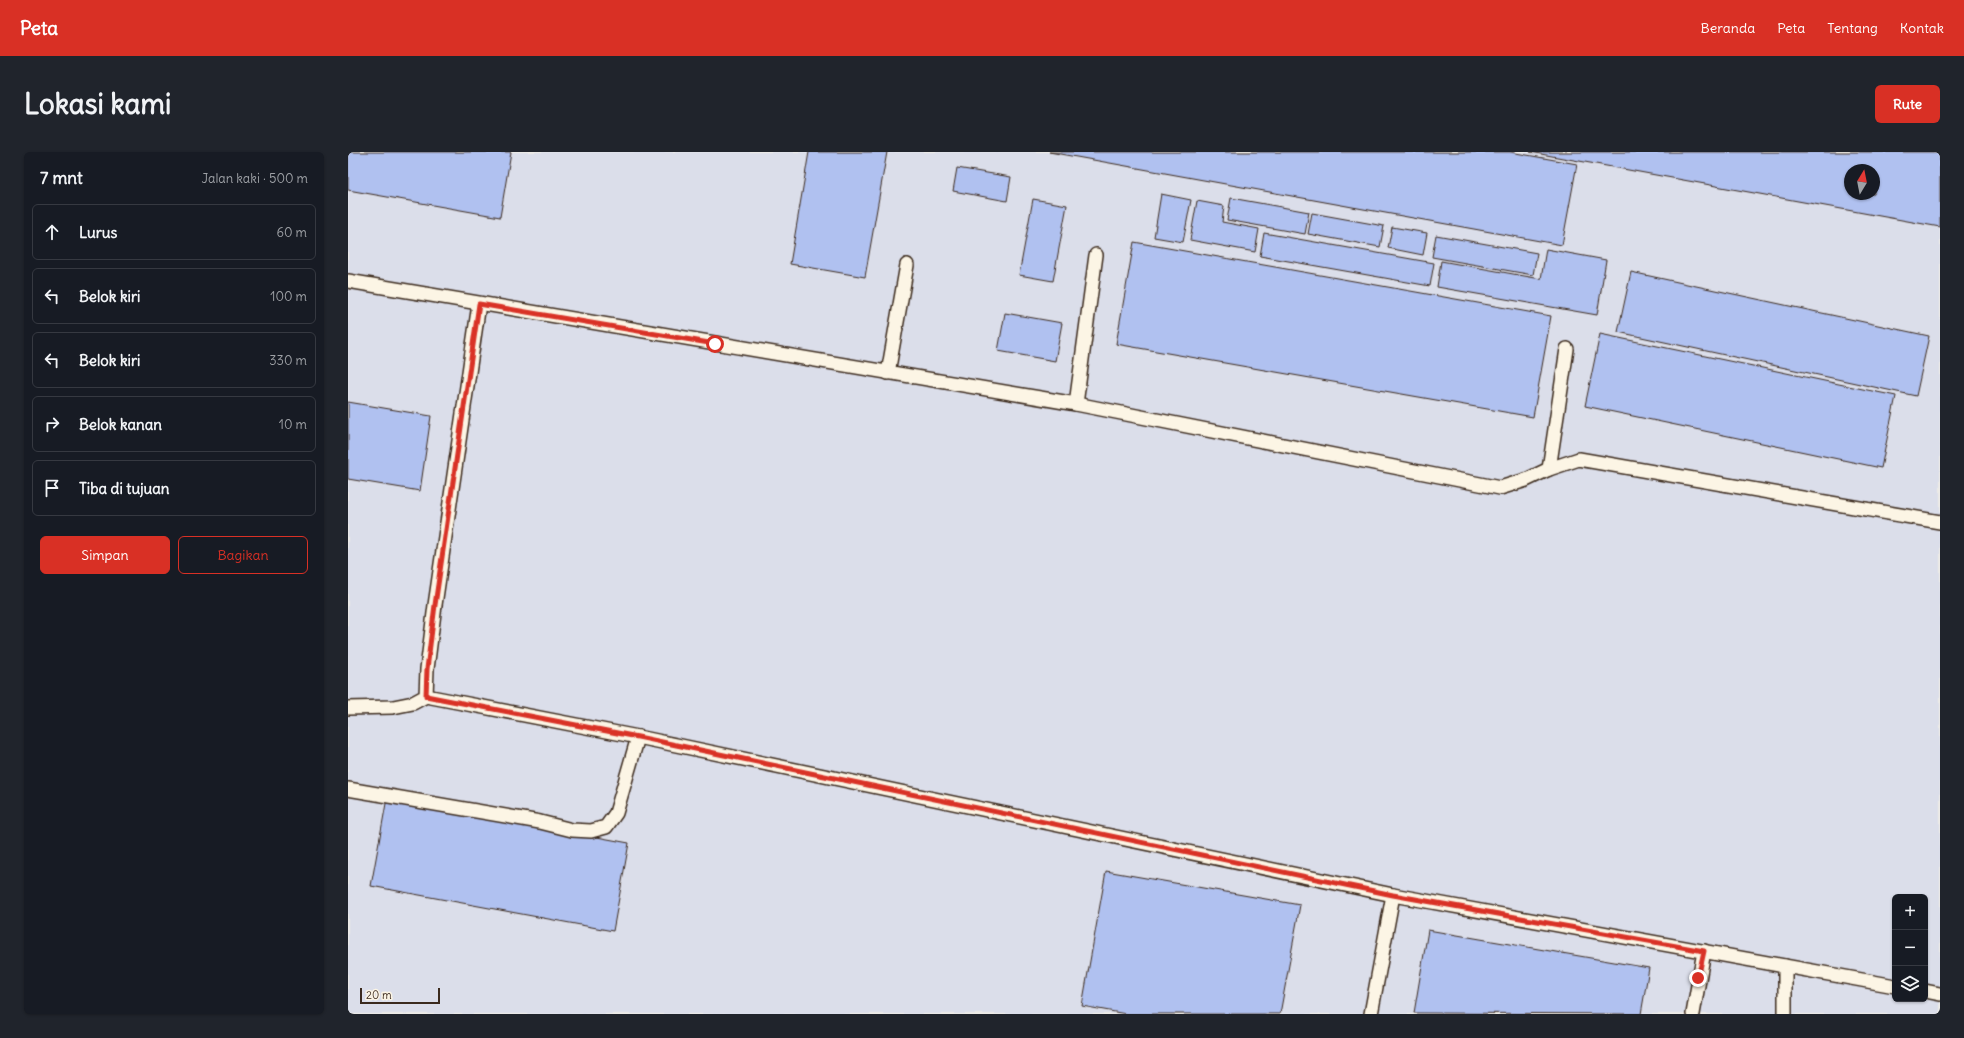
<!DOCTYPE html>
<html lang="id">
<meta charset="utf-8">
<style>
body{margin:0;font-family:Delius,sans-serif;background:#20242c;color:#f1f3f6}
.controls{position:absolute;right:12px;bottom:12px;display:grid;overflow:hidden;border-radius:6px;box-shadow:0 1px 3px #0004}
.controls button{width:36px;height:36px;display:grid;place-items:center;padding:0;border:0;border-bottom:1px solid #363941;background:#171b24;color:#f1f3f6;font:20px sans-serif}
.compass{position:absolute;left:1496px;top:12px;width:36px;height:36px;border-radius:50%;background:#171b24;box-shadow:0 1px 3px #0004;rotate:10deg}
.scale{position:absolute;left:12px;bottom:10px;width:80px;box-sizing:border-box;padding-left:4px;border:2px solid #3b2a1e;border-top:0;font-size:11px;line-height:14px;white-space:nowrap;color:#3b2a1e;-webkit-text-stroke:3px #fcf5e5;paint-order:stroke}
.stop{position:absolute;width:12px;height:12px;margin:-9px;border:3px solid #d93025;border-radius:50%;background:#fff}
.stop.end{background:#d93025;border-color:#fff;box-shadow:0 1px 4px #0008}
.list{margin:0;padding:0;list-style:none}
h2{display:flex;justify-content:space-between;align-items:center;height:52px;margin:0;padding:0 16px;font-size:17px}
h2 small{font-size:13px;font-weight:400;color:#9ea1a6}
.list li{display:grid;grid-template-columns:26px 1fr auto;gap:12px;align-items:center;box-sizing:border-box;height:56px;margin:0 8px 8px;padding:0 8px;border:1px solid #363941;border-radius:6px}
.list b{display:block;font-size:15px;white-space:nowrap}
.list em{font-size:13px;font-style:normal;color:#9ea1a6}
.actions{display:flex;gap:8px;padding:12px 16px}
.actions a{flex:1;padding:9px 0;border:1px solid #d93025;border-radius:6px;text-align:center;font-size:14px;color:#d93025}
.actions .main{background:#d93025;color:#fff}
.icon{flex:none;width:22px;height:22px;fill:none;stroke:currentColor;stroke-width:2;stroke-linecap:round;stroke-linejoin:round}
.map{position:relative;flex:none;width:1592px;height:862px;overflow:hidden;border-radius:6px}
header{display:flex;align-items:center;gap:24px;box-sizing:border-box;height:56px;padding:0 20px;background:#d93025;color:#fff}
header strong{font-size:19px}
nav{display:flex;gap:22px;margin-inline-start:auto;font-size:14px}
.intro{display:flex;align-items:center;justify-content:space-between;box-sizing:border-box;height:96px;padding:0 24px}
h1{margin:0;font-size:28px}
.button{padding:10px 18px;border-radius:6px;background:#d93025;color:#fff;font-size:14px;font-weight:700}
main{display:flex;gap:24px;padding:0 24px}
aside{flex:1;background:#171b24;border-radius:6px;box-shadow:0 1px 3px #0004}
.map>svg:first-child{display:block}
</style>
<header>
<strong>Peta</strong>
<nav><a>Beranda</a><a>Peta</a><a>Tentang</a><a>Kontak</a></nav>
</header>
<div class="intro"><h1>Lokasi kami</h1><a class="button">Rute</a></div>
<main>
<aside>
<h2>7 mnt<small>Jalan kaki · 500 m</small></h2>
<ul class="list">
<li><svg class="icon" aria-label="ahead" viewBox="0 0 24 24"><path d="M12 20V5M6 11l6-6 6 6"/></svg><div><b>Lurus</b></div><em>60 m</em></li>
<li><svg class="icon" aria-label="left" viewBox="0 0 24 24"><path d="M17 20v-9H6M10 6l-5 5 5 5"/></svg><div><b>Belok kiri</b></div><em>100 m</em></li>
<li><svg class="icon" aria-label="left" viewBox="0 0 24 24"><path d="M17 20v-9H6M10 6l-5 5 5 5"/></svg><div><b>Belok kiri</b></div><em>330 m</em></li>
<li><svg class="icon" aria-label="right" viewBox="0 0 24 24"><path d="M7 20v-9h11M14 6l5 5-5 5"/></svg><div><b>Belok kanan</b></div><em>10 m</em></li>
<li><svg class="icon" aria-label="arrive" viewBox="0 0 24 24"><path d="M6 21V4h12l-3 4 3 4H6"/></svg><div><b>Tiba di tujuan</b></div></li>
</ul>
<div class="actions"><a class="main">Simpan</a><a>Bagikan</a></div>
</aside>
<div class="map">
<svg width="1592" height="862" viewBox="0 0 1592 862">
<rect width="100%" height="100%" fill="#edebe7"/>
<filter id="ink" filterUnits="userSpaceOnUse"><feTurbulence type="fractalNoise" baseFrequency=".025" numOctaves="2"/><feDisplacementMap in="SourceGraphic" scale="8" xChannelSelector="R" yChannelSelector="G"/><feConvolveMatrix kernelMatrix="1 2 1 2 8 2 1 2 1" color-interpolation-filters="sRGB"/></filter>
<g filter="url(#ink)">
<path fill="#dbdeea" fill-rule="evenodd" d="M 0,0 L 1592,0 L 1592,862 L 0,862 ZM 1502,18 L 1526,18 L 1526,42 L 1502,42 ZM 1547,745 L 1577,745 L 1577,847 L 1547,847 Z"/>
<g fill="#b0c1f0" stroke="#3b2a1e" fill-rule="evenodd">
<path d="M 0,0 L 163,0 L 152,65 L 0,38 Z"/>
<path d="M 461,0 L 539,0 L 517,125 L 442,112 Z"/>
<path d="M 701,0 L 1162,0 L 1229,12 L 1214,93 Z"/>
<path d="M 1182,0 L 1592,0 L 1592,75 ZM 1502,18 L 1526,18 L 1526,42 L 1502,42 Z"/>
<path d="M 609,16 L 663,25 L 659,49 L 605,39 Z"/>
<path d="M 813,42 L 843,48 L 835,90 L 806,85 Z"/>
<path d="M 883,46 L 961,60 L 957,82 L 879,68 Z"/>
<path d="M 685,47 L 719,53 L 705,129 L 671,123 Z"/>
<path d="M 849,49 L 876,54 L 874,70 L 911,77 L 907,100 L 842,88 Z"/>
<path d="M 964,61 L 1036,74 L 1032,95 L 960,82 Z"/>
<path d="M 1044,75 L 1079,81 L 1075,103 L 1040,96 Z"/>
<path d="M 916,81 L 1086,111 L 1082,134 L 912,104 Z"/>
<path d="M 1088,83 L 1189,101 L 1185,123 L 1084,105 Z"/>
<path d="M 786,90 L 1203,164 L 1185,265 L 768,192 Z"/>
<path d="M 1198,97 L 1258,108 L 1249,163 L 1089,135 L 1093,109 L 1193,127 Z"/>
<path d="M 1283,120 L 1581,184 L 1568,244 L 1270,180 Z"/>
<path d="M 657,161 L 714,171 L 707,209 L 650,199 Z"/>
<path d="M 1252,182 L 1548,244 L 1533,316 L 1237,254 Z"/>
<path d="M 0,250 L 83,264 L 72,339 L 0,327 Z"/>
<path d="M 39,646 L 281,691 L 265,779 L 23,734 Z"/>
<path d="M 758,719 L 952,753 L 932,862 L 778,862 L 734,854 Z"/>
<path d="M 1080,778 L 1301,816 L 1293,862 L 1066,861 Z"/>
</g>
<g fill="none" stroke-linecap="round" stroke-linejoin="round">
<defs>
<g id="lane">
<path d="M 0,129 L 728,252 L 1152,336 L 1178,328 L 1201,317"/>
<path d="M 1219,197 L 1201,317 L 1231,307 L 1592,370"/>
<path d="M 540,221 L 559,113"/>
<path d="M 728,252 L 748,103"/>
<path d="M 78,544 L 290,585 L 1045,743 L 1547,834"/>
<path d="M 0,556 L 45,555 L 65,551 L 78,544 L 79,517 L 87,453 L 131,152"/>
<path d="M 0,637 L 192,670 L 224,678 L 243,679 L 258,675 L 268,661 L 290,585"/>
<path d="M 1437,814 L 1437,862"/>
<path d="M 1577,839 L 1592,842"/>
<path d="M 1023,862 L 1045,743"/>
<path d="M 1345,862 L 1356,799"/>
</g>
</defs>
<use href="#lane" stroke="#3b2a1e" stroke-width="16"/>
<use href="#lane" stroke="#fcf5e5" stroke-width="13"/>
</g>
</g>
<g fill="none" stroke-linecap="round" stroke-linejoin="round" filter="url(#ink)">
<path stroke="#d93025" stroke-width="5" d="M 367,192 L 131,152 L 87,453 L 79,517 L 78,544 L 290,585 L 1045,743 L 1356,799 L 1350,826"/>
</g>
</svg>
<div class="controls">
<button>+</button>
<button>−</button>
<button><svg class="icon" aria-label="layers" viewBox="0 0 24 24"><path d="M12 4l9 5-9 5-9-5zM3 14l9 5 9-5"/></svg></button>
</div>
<svg class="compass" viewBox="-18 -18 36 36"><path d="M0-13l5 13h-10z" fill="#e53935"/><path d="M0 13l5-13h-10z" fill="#9ea1a6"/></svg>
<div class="scale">20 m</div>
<div class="stop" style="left:367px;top:192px"></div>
<div class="stop end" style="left:1350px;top:826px"></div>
</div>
</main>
